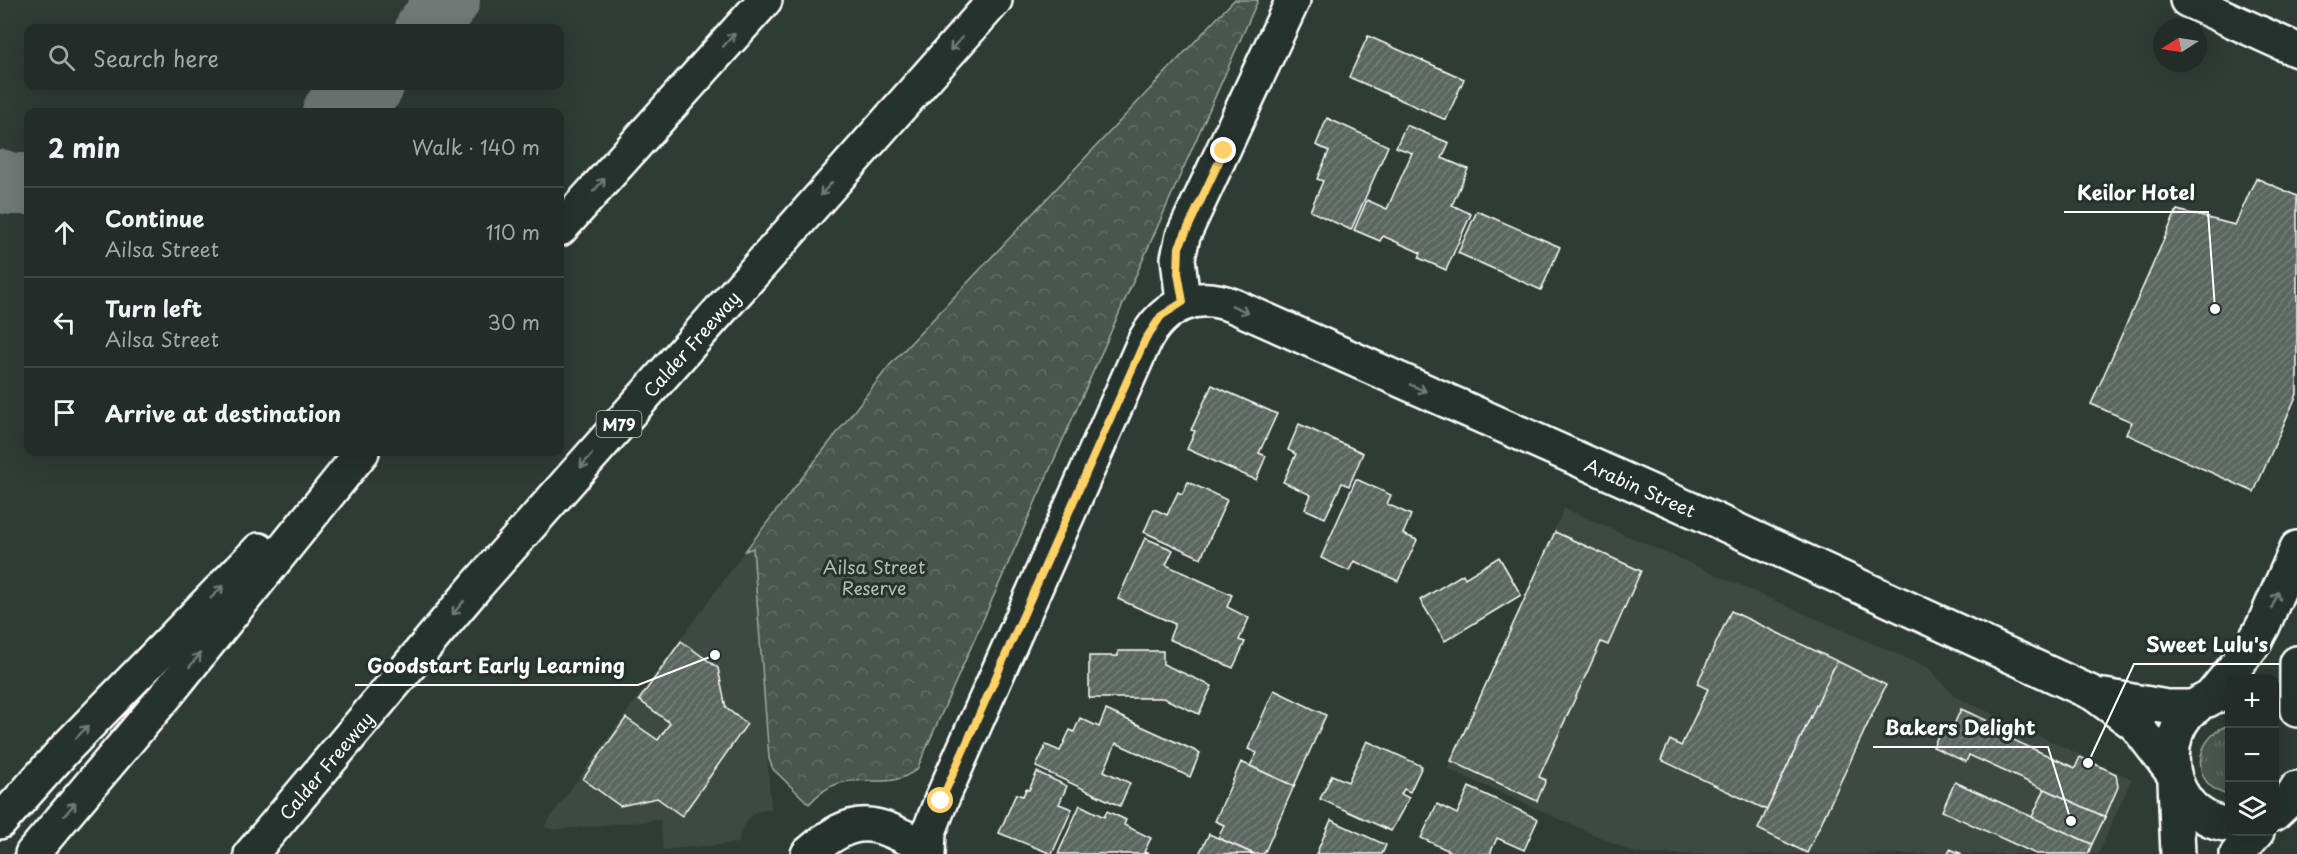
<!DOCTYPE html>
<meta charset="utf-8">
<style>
body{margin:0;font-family:"Playpen Sans",sans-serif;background:#2b3430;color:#f1f3f6}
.controls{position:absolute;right:18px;bottom:18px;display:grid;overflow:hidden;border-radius:12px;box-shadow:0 6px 24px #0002}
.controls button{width:54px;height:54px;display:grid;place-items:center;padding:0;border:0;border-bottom:2px solid #404845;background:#232c28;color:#f1f3f6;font:30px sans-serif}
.compass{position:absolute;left:2153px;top:18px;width:54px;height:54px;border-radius:50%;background:#232c28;box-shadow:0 6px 24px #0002;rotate:258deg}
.stop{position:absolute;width:18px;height:18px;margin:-14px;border:4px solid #ffd166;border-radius:50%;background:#fff}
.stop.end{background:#ffd166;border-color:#fff;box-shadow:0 2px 6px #0008}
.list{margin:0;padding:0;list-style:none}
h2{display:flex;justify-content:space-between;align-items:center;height:78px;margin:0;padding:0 24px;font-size:26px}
h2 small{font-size:20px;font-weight:400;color:#a3a7a8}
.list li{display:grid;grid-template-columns:39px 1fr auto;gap:18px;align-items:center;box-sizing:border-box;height:90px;padding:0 24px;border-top:2px solid #404845}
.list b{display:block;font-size:22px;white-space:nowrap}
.list p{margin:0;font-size:20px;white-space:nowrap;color:#a3a7a8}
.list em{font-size:20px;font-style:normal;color:#a3a7a8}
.icon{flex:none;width:33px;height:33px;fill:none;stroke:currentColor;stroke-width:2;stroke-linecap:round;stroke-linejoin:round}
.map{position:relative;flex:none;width:2297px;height:854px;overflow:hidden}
.search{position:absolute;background:#232c28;box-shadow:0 6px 24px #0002;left:24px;top:24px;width:540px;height:66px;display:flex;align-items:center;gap:15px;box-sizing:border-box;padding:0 21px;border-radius:12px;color:#a3a7a8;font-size:22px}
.panel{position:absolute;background:#232c28;box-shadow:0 6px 24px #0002;left:24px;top:108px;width:540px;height:348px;border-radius:12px}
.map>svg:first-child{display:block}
</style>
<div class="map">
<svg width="2297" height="854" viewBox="0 0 2297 854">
<defs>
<pattern id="grass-tufts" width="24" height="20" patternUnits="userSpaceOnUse" patternTransform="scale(1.5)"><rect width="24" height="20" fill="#4a544f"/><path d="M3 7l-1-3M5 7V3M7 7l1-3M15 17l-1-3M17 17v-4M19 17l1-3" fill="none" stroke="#656e69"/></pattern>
<pattern id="park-crowns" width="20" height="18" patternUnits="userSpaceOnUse" patternTransform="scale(1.5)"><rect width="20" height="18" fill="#4a544f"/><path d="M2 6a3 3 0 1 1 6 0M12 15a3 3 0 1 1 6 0" fill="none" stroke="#656e69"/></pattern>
<pattern id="building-hatch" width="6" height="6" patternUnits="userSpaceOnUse" patternTransform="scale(1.5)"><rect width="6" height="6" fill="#5b6661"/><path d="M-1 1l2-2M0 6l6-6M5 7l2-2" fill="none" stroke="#747d79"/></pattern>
</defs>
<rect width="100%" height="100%" fill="#2f3b35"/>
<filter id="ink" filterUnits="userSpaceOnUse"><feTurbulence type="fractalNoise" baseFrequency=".0167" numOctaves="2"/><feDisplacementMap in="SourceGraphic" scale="12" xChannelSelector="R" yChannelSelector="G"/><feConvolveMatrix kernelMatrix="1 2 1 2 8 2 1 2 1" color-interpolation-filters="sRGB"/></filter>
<g filter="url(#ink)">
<g fill="#3c4842">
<path d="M 1564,508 L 1929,668 L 1954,696 L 2132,779 L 2098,854 L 1637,854 L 1447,769 Z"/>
<path d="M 753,547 L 771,809 L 756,812 L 747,821 L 740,832 L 739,843 L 663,850 L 660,820 L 552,830 L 544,826 L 745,551 Z"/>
</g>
<path fill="url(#grass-tufts)" stroke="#a4aaa7" stroke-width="1.5" d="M 2229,725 L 2230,725 L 2229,795 C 2189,787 2193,737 2229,725 Z"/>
<path fill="url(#park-crowns)" stroke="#a4aaa7" stroke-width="1.5" d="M 1234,0 L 1258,0 L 917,769 C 882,798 849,759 809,804 L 773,769 L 769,759 L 753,548 L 745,551 L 889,366 Z"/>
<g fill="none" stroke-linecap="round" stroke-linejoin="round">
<g stroke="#707975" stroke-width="62">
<path d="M 426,28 L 449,0"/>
<path d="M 333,112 L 373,86"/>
<path d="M 0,180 L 10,184 L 28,184"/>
</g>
</g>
<g fill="url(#building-hatch)" stroke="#fff" stroke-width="1.5">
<path d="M 1368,36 L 1464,79 L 1446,120 L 1349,77 Z"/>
<path d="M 1327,118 L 1388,146 L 1351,230 L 1310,211 L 1323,181 L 1317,179 L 1329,151 L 1316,145 Z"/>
<path d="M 1406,125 L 1449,143 L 1442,158 L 1468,169 L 1452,205 L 1471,214 L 1446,270 L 1419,258 L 1421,253 L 1383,236 L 1380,241 L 1354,230 L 1367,200 L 1387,209 L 1412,153 L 1396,147 Z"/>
<path d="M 2256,178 L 2297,196 L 2297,394 L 2254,492 L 2126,434 L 2132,422 L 2091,404 L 2177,210 L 2235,225 Z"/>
<path d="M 1477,211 L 1560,247 L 1541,290 L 1458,253 Z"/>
<path d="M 1212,385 L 1277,414 L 1259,453 L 1266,456 L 1256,480 L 1187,449 L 1195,431 L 1191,430 Z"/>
<path d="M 1299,424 L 1363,453 L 1349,486 L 1342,483 L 1325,518 L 1305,509 L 1311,495 L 1283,482 L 1296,454 L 1288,450 Z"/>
<path d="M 1356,479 L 1391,495 L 1387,504 L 1411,515 L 1403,534 L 1417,540 L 1398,581 L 1354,561 L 1349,571 L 1321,558 Z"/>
<path d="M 1188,482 L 1227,500 L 1201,558 L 1144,532 L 1154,509 L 1167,515 L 1178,492 L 1182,494 Z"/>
<path d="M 1555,532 L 1641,571 L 1608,645 L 1601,642 L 1539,777 L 1546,780 L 1537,801 L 1451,761 Z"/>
<path d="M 1145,538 L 1173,550 L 1166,565 L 1232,595 L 1227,607 L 1249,618 L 1239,640 L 1245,642 L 1233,668 L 1169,639 L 1175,624 L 1118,599 Z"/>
<path d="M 1499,557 L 1521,595 L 1445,641 L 1420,600 L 1463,574 L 1465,578 Z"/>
<path d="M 1731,611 L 1837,661 L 1767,810 L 1661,760 L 1670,740 L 1681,746 L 1708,689 L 1697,684 Z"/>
<path d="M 681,641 L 718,668 L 726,708 L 747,724 L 682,816 L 657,798 L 620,806 L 583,779 L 626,718 L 658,740 L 670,723 L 639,700 Z"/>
<path d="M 1118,651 L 1163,651 L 1163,664 L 1212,686 L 1199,714 L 1163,698 L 1089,698 L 1089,656 L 1118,656 Z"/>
<path d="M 1837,661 L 1886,685 L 1807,853 L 1758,829 Z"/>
<path d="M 1274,690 L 1326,715 L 1294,786 L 1250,766 L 1257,753 L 1248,749 Z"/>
<path d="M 1961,709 L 1986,720 L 1983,726 L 2075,768 L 2080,757 L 2116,774 L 2118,787 L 2105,817 L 1969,755 L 1966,762 L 1933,747 L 1943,725 L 1952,729 Z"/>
<path d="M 1106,710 L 1200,753 L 1190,777 L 1116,743 L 1104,771 L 1130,783 L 1120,806 L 1036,767 L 1046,745 L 1060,751 L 1070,730 L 1074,732 L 1080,718 L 1099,727 Z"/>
<path d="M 1367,741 L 1422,766 L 1410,792 L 1404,789 L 1401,794 L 1409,798 L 1391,831 L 1320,799 L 1332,775 L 1348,782 Z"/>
<path d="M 1241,762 L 1294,786 L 1264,854 L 1254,854 L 1218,838 L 1224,825 L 1215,821 Z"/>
<path d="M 1037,772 L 1067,786 L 1059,804 L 1072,809 L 1052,854 L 999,833 L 1016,794 L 1023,796 L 1026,789 L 1029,790 Z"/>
<path d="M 1955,782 L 2092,844 L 2088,854 L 2036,854 L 1942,811 Z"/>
<path d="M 1469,787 L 1538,819 L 1524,850 L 1497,838 L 1490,854 L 1456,854 L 1421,838 L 1437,804 L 1457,814 Z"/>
<path d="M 2045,789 L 2105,817 L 2092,844 L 2032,817 Z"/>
<path d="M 1080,805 L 1104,817 L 1107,811 L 1126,820 L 1124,825 L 1151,838 L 1144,852 L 1149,854 L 1058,854 Z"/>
<path d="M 1331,820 L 1386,845 L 1382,854 L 1316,854 Z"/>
<path d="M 1209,834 L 1254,854 L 1199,854 Z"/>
<path d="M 1950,849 L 1962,854 L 1948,854 Z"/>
</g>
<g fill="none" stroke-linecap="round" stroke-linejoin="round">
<defs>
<g id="street">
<path d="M 2187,0 L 2297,50"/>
<path d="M 1183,302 L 1178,258 L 1183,236 L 1293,0"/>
<path d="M 2104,696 L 2167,707 L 2196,707"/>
<path d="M 808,854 C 857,812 872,820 927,848"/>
<path id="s1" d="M 928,854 L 929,832 L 941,801 L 1145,340 C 1164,306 1196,290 1234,306 L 1715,520 L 2094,694 L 2136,725 L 2172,772"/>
</g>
<g id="primary">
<path d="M 2297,663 L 2297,710"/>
<path d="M 2230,694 C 2154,697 2152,815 2230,825"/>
<path d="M 2208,700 L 2252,646 L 2263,626 L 2297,548"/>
<path d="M 2175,781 L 2178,854"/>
<path d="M 2274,814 L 2290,799 L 2297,788"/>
<path d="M 2237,854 L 2257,832"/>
</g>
<g id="highway">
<path d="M 560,229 L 765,0"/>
<path d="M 0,822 L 66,748 L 259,550"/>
<path d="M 32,854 L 168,693 L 362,452"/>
<path id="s2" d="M 251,854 L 477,585 L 995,0"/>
</g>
</defs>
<use href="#street" stroke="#fff" stroke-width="38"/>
<use href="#primary" stroke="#fff" stroke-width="38"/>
<use href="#highway" stroke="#fff" stroke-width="38"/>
<use href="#street" stroke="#26332d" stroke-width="33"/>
<use href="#primary" stroke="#26332d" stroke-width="33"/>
<use href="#highway" stroke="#26332d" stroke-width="33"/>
</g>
<defs><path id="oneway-shaft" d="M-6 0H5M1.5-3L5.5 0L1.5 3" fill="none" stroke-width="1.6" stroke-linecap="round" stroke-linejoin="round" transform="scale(1.5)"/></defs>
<g stroke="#727a76">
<use href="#oneway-shaft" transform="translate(729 40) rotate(-48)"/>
<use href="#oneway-shaft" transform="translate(956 44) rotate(132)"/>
<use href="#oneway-shaft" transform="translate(599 185) rotate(-48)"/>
<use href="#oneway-shaft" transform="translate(826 189) rotate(132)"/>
<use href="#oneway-shaft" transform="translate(1240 309) rotate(24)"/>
<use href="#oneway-shaft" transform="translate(1418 388) rotate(24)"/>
<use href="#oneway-shaft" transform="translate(586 461) rotate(131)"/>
<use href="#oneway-shaft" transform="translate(217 592) rotate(-45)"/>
<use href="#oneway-shaft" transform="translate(2275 600) rotate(-67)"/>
<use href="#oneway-shaft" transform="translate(458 608) rotate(130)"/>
<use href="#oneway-shaft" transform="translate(195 660) rotate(-51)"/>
<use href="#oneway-shaft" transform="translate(82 732) rotate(-46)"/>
<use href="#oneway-shaft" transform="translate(70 809) rotate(-50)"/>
</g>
</g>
<g fill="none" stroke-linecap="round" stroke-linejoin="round" filter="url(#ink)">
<path stroke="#ffd166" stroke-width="8" d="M 941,801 L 1145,340 L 1161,316 L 1183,302 L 1178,273 L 1179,247 L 1224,151"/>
</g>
<g text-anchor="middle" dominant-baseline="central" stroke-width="6" stroke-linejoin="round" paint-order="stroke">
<rect fill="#26332d" stroke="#bec2c0" stroke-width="1.5" x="596.5" y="411" width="45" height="26" rx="4.5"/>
<g font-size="16" font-weight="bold" fill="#fff">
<text x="619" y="424">M79</text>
</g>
<g font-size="18" fill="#fff" stroke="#26332d">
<text stroke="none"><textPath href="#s2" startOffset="674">Calder Freeway</textPath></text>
<text stroke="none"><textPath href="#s1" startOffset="1110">Arabin Street</textPath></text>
<text stroke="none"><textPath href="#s2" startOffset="116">Calder Freeway</textPath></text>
</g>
<g font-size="18" fill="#b7bbb9" stroke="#26332d">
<text x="874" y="566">Ailsa Street<tspan x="874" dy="21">Reserve</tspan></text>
</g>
</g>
<path fill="none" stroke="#fff" stroke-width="2" d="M2215 309L2208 212H2064M2088 763L2134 664H2280M715 655L638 685H355M2071 821L2048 747H1873"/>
<g fill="#fff" stroke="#26332d" stroke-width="2">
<circle cx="2215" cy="309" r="6"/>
<circle cx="2088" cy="763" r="6"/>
<circle cx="715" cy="655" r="6"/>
<circle cx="2071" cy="821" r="6"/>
</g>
<g font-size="20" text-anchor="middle" font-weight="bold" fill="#fff" stroke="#26332d" stroke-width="6" stroke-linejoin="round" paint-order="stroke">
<text x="2136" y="200">Keilor Hotel</text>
<text x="2207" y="652">Sweet Lulu's</text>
<text x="496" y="673">Goodstart Early Learning</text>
<text x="1960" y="735">Bakers Delight</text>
</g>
</svg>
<div class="controls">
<button>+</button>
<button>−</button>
<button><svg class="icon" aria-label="layers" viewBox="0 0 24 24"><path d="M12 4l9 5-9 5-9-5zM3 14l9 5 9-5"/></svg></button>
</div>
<svg class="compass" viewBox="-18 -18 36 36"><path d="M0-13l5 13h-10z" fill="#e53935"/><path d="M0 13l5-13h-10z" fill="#a3a7a8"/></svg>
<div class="stop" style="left:941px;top:801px"></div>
<div class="stop end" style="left:1224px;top:151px"></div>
<div class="search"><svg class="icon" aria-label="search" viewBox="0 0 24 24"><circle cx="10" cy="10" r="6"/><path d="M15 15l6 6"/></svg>Search here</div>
<section class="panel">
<h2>2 min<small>Walk · 140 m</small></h2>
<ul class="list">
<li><svg class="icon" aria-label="ahead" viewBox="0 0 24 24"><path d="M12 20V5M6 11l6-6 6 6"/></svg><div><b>Continue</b><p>Ailsa Street</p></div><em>110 m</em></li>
<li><svg class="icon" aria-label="left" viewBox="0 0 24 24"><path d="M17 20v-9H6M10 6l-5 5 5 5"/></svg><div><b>Turn left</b><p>Ailsa Street</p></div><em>30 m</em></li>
<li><svg class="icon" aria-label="arrive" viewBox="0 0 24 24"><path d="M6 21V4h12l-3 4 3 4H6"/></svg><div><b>Arrive at destination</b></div></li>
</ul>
</section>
</div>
